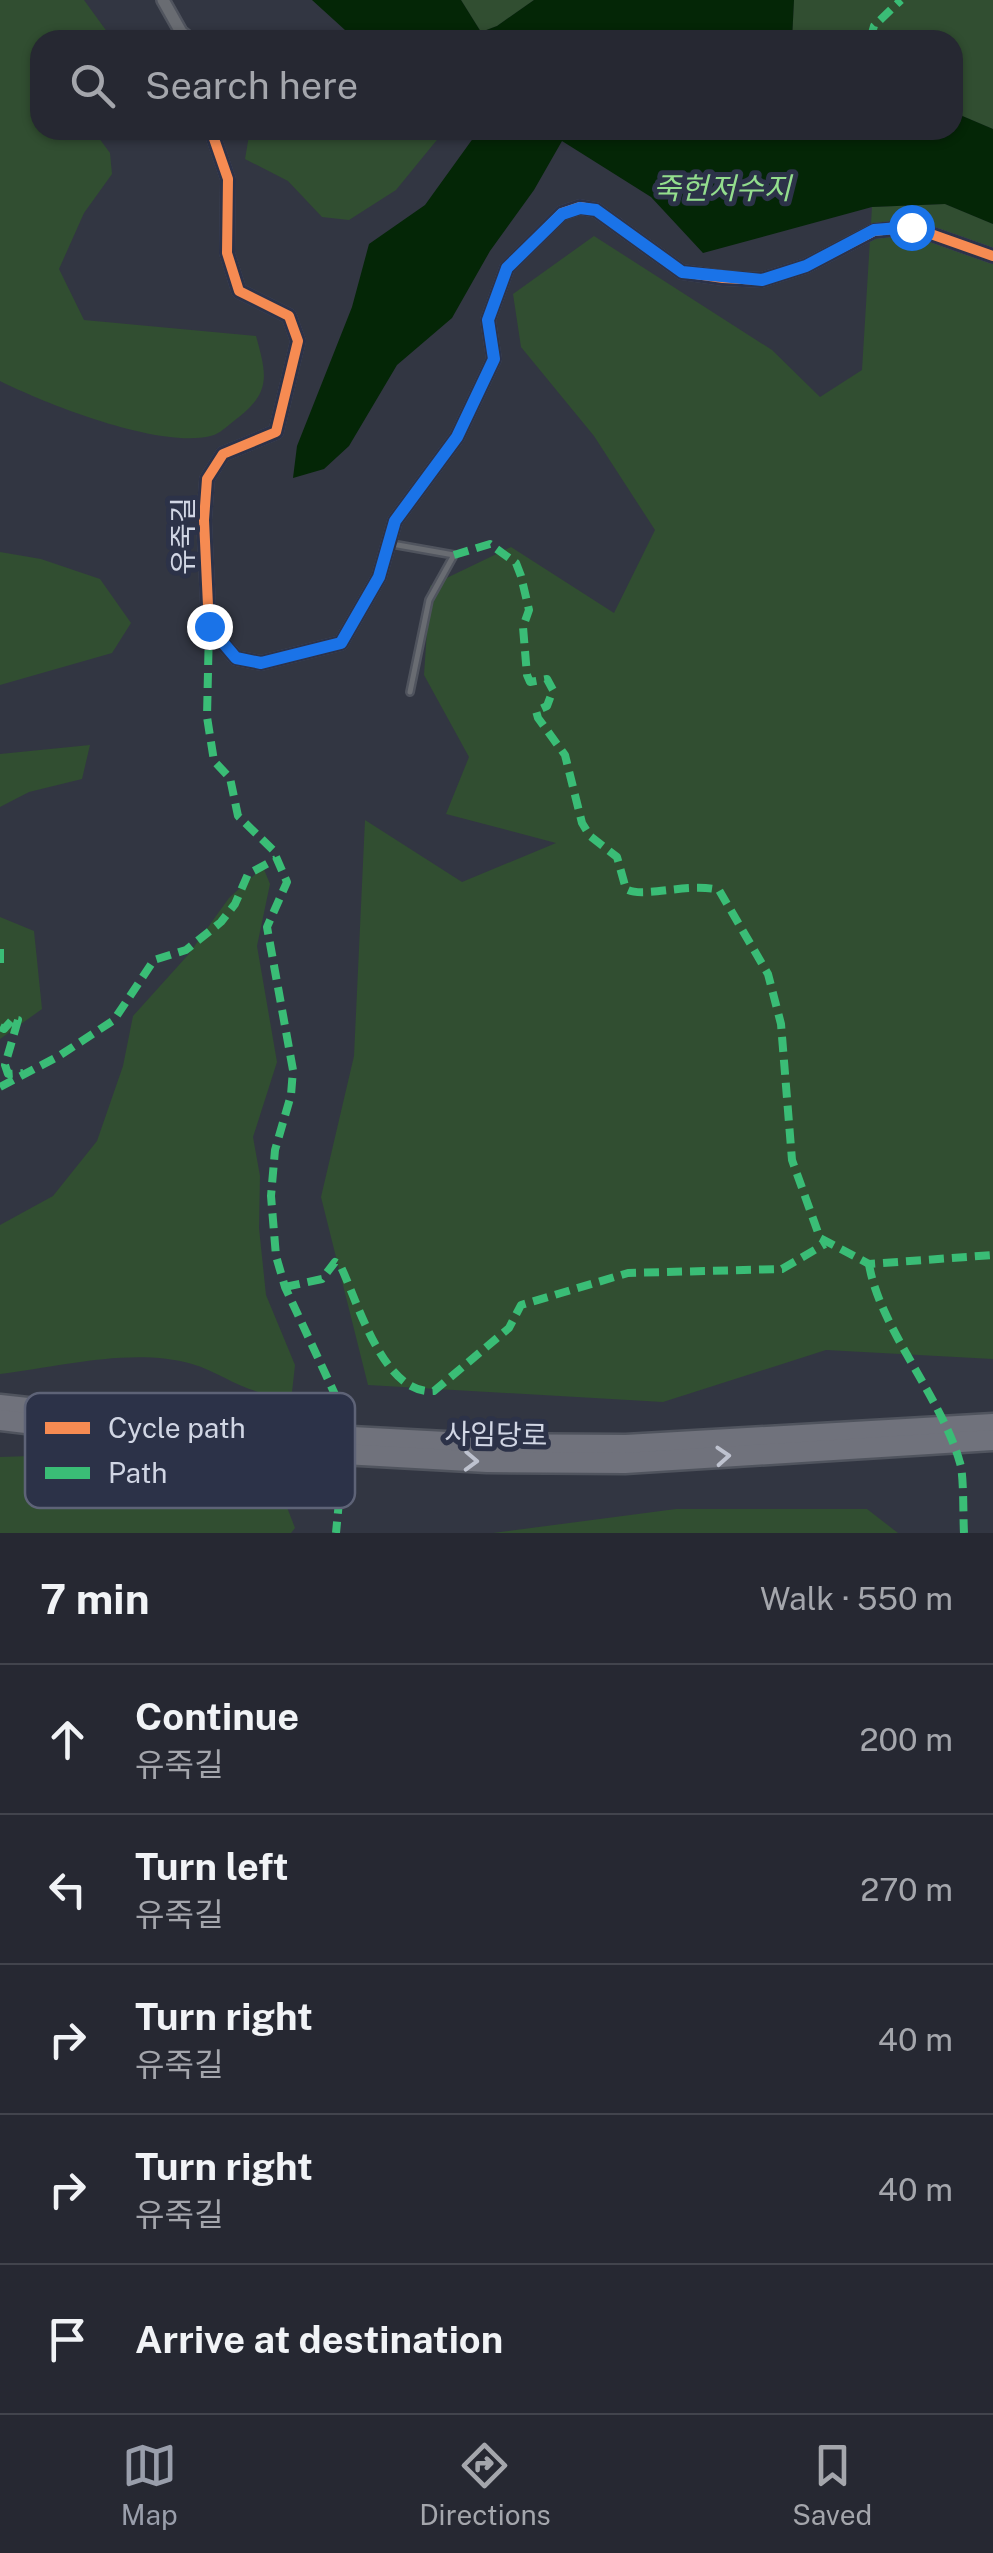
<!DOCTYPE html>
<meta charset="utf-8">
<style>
body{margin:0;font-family:"Public Sans","Noto Sans KR",sans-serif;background:#32343e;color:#f1f3f6}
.stop{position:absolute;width:30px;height:30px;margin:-22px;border:8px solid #1a73e8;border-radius:50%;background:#fff}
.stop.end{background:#1a73e8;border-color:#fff;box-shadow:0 2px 10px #0008}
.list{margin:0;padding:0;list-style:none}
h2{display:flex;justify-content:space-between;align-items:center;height:130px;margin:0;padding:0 40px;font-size:42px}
h2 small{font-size:32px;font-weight:400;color:#a4a6ac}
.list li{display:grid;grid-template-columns:65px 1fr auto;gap:30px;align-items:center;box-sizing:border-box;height:150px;padding:0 40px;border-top:2px solid #42444d}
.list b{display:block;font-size:38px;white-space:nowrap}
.list p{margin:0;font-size:32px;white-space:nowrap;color:#a4a6ac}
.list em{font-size:32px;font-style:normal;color:#a4a6ac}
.icon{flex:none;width:55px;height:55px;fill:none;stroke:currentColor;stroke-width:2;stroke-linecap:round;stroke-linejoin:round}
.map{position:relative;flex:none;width:993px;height:1533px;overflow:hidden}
.search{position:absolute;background:#262832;box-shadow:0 2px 8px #0004;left:30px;right:30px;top:30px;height:110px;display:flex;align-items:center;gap:25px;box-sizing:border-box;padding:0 35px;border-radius:30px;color:#a4a6ac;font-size:38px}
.sheet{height:880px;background:#262832}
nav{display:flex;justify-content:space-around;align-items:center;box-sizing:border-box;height:140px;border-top:2px solid #42444d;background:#262832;font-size:28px;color:#a4a6ac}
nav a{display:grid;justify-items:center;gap:5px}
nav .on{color:#999eab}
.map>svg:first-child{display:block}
</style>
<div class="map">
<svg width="993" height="1533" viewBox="0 0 993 1533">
<rect width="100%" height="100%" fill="#323642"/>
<g fill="#314e31">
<path d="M 0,0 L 84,0 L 113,40 L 40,40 L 40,130 L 93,130 L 110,153 L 112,174 L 84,213 L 59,269 L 84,320 L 256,336 C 266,373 272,391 239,417 C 232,422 222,432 214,435 C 164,451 46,404 0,381 Z"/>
<path d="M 461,0 L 534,0 L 497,26 L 481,32 Z"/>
<path d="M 794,0 L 993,0 L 993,129 L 953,112 L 953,40 L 792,40 Z"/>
<path d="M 250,130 L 445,130 L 396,190 L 349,220 L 322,217 L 288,181 L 245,159 Z"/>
<path d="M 945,204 L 993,224 L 993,1359 L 826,1350 L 663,1402 L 368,1385 L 321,1197 L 354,1056 L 365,820 L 462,882 L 556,843 L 446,814 L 469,757 L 424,675 L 430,586 L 511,547 L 614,613 L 655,530 L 594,436 L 521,347 L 513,294 L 594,236 L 772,350 L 820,397 L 862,370 L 872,207 Z"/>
<path d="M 0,552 L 41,559 L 100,579 L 131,623 L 112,653 L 0,685 Z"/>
<path d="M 90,745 L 82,779 L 29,792 L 0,807 L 0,754 Z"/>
<path d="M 263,867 L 270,884 L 257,946 L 277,1062 L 253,1137 L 260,1176 L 259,1228 L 266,1295 L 295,1365 L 292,1392 C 253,1402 227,1374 192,1364 C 132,1347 60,1367 0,1374 L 0,1225 L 53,1196 L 97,1141 L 123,1066 L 133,1016 L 188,955 L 229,898 Z"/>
<path d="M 0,917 L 34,931 L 42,1009 L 0,1039 Z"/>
<path d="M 94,1454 L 257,1473 L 285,1502 L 295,1528 L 291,1533 L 0,1533 L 0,1457 Z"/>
<path d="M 676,1509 L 867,1509 L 898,1533 L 493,1533 Z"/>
</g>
<g fill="#042606">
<path d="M 312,0 L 461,0 L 481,32 L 497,26 L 534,0 L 794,0 L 792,40 L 356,40 Z"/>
<path d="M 953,112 L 993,129 L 993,224 L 945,204 L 872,207 L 703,253 L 651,197 L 562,141 L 534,190 L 490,251 L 452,318 L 397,365 L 349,446 L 324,469 L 293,478 L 297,446 L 352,307 L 369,244 L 425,205 L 474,137 L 474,130 L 953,130 Z"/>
</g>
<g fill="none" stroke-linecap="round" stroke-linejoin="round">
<defs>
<path id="lane" d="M 392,544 L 454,555 L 429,600 L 410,692"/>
<g id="street">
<path d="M 163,0 L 181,32 L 191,40"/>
<path d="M 211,130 L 228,179 L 227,253 L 239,291 L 289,316 L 298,341 L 276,432 L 223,454 L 207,479 L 204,520 L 209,627 L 236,658 L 261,663 L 341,643 L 379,577 L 395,521 L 457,437 L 494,359 L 488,320 L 507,268 L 562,213 L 580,207 L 596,210 L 682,272 L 723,278 L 762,280 L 806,266 L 874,231 L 911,227 L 993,256"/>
</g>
<g id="highway">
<path d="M 0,1405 L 239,1431 L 483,1444 L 626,1445 L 993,1424"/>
<path d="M 0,1420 L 234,1448 L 487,1462 L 625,1463 L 993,1440"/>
</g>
</defs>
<use href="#lane" stroke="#50545e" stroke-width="10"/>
<use href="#street" stroke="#50545e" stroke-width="16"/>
<use href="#highway" stroke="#50545e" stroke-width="25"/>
<use href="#lane" stroke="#696c72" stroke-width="5"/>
<use href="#street" stroke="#696c72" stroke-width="11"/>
<use href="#highway" stroke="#70727c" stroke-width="20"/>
<g stroke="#3abd76" stroke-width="8" stroke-dasharray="15 8" stroke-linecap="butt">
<path d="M 870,40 L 874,26 L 901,0"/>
<path d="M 454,555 L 490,544 L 516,563 L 521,576 L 529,610 L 523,627 L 527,675 L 530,682 L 547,679 L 553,690 L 547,706 L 536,711 L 538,718 L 565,755 L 582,823 L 590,836 L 617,857 L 626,889 C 641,899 688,882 719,890 L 768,974 L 781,1024 L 792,1160 L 820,1238 L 869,1264 L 993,1255"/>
<path d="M 209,627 L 207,717 L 214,761 L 230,778 L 238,816 L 273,850 L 287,882 L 267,927 L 293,1070 L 291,1095 L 275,1150 L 271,1196 L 276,1256 L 285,1287 L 339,1403 L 342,1470 L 336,1533"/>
<path d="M 0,949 L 0,963"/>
<path d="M 0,1027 L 4,1029 L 13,1019 L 18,1020 L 5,1065 L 8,1074 L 23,1073"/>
<path d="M 0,1087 L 59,1056 L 114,1020 L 154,960 L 186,950 L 221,922 L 235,904 L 248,874 L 276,859"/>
<path d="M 869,1264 C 879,1327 942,1398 960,1463 C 964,1475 963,1517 964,1533"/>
<path d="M 285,1287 L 322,1279 L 335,1262 L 340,1265 C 357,1299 383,1396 434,1391 L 509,1328 L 521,1305 L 628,1273 L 782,1269 L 825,1244"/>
</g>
<defs>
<path id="cycleway" d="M 211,130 L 228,179 L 227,253 L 239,291 L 289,316 L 298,341 L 276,432 L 223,454 L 207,479 L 204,520 L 209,627 L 236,658 L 261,663 L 341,643 L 379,577 L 395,521 L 457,437 L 494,359 L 488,320 L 507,268 L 562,213 L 580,207 L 596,210 L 682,272 L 723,278 L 762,280 L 806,266 L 874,231 L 911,227 L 993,256"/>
</defs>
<use href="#cycleway" stroke="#2c3248" stroke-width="16"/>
<use href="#cycleway" stroke="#f68b52" stroke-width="10"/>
</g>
<defs><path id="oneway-chevron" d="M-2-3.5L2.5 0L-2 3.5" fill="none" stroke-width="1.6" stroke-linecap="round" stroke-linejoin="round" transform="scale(2.5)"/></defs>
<g stroke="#bec2cf">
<use href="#oneway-chevron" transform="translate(723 1456) rotate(-4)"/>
<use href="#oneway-chevron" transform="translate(471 1461) rotate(2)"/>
</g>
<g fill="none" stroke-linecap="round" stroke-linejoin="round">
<path stroke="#1a73e8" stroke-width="12" d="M 209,626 L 236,658 L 261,663 L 341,643 L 379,577 L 395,521 L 457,437 L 494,359 L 488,320 L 507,268 L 562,214 L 580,208 L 596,210 L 682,272 L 762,280 L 806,266 L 874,230 L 911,227"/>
</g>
<g text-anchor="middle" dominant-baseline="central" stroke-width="10" stroke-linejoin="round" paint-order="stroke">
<g font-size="28" fill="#d1d6e4" stroke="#2c3248">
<text transform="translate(182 536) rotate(-90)">유죽길</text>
<text transform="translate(496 1434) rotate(1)">사임당로</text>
</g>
<g font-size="30" font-style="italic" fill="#93dd8d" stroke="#2c3248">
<text x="722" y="188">죽헌저수지</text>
</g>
</g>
<rect x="25" y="1393" width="330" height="115" rx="15" fill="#2c3248" stroke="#5e6377" stroke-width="2.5"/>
<rect x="45" y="1422" width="45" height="12" fill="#f68b52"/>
<rect x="45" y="1467" width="45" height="12" fill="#3abd76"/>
<g font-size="28" fill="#d1d6e4">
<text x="108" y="1438">Cycle path</text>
<text x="108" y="1483">Path</text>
</g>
</svg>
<div class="stop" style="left:911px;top:227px"></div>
<div class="stop end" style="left:209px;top:626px"></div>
<div class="search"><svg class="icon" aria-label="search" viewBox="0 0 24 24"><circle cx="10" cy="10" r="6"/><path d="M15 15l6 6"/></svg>Search here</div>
</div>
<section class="sheet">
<h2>7 min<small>Walk · 550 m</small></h2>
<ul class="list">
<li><svg class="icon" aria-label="ahead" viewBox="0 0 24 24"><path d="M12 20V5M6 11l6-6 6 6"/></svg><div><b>Continue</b><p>유죽길</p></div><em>200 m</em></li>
<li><svg class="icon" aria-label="left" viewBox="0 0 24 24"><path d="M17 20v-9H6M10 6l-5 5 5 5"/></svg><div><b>Turn left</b><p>유죽길</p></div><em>270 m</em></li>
<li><svg class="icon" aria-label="right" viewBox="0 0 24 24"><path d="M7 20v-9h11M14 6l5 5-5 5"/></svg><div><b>Turn right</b><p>유죽길</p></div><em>40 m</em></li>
<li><svg class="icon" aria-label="right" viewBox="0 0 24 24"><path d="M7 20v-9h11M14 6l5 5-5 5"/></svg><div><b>Turn right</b><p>유죽길</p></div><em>40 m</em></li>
<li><svg class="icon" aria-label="arrive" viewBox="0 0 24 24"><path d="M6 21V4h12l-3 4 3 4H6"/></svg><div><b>Arrive at destination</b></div></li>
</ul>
</section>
<nav>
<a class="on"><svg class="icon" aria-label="map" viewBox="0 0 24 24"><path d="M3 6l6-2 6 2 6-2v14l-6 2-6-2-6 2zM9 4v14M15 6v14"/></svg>Map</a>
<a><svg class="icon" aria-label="directions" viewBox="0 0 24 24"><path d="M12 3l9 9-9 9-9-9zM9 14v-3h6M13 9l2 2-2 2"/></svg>Directions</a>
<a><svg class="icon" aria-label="saved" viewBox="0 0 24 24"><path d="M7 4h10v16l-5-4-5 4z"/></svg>Saved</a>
</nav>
